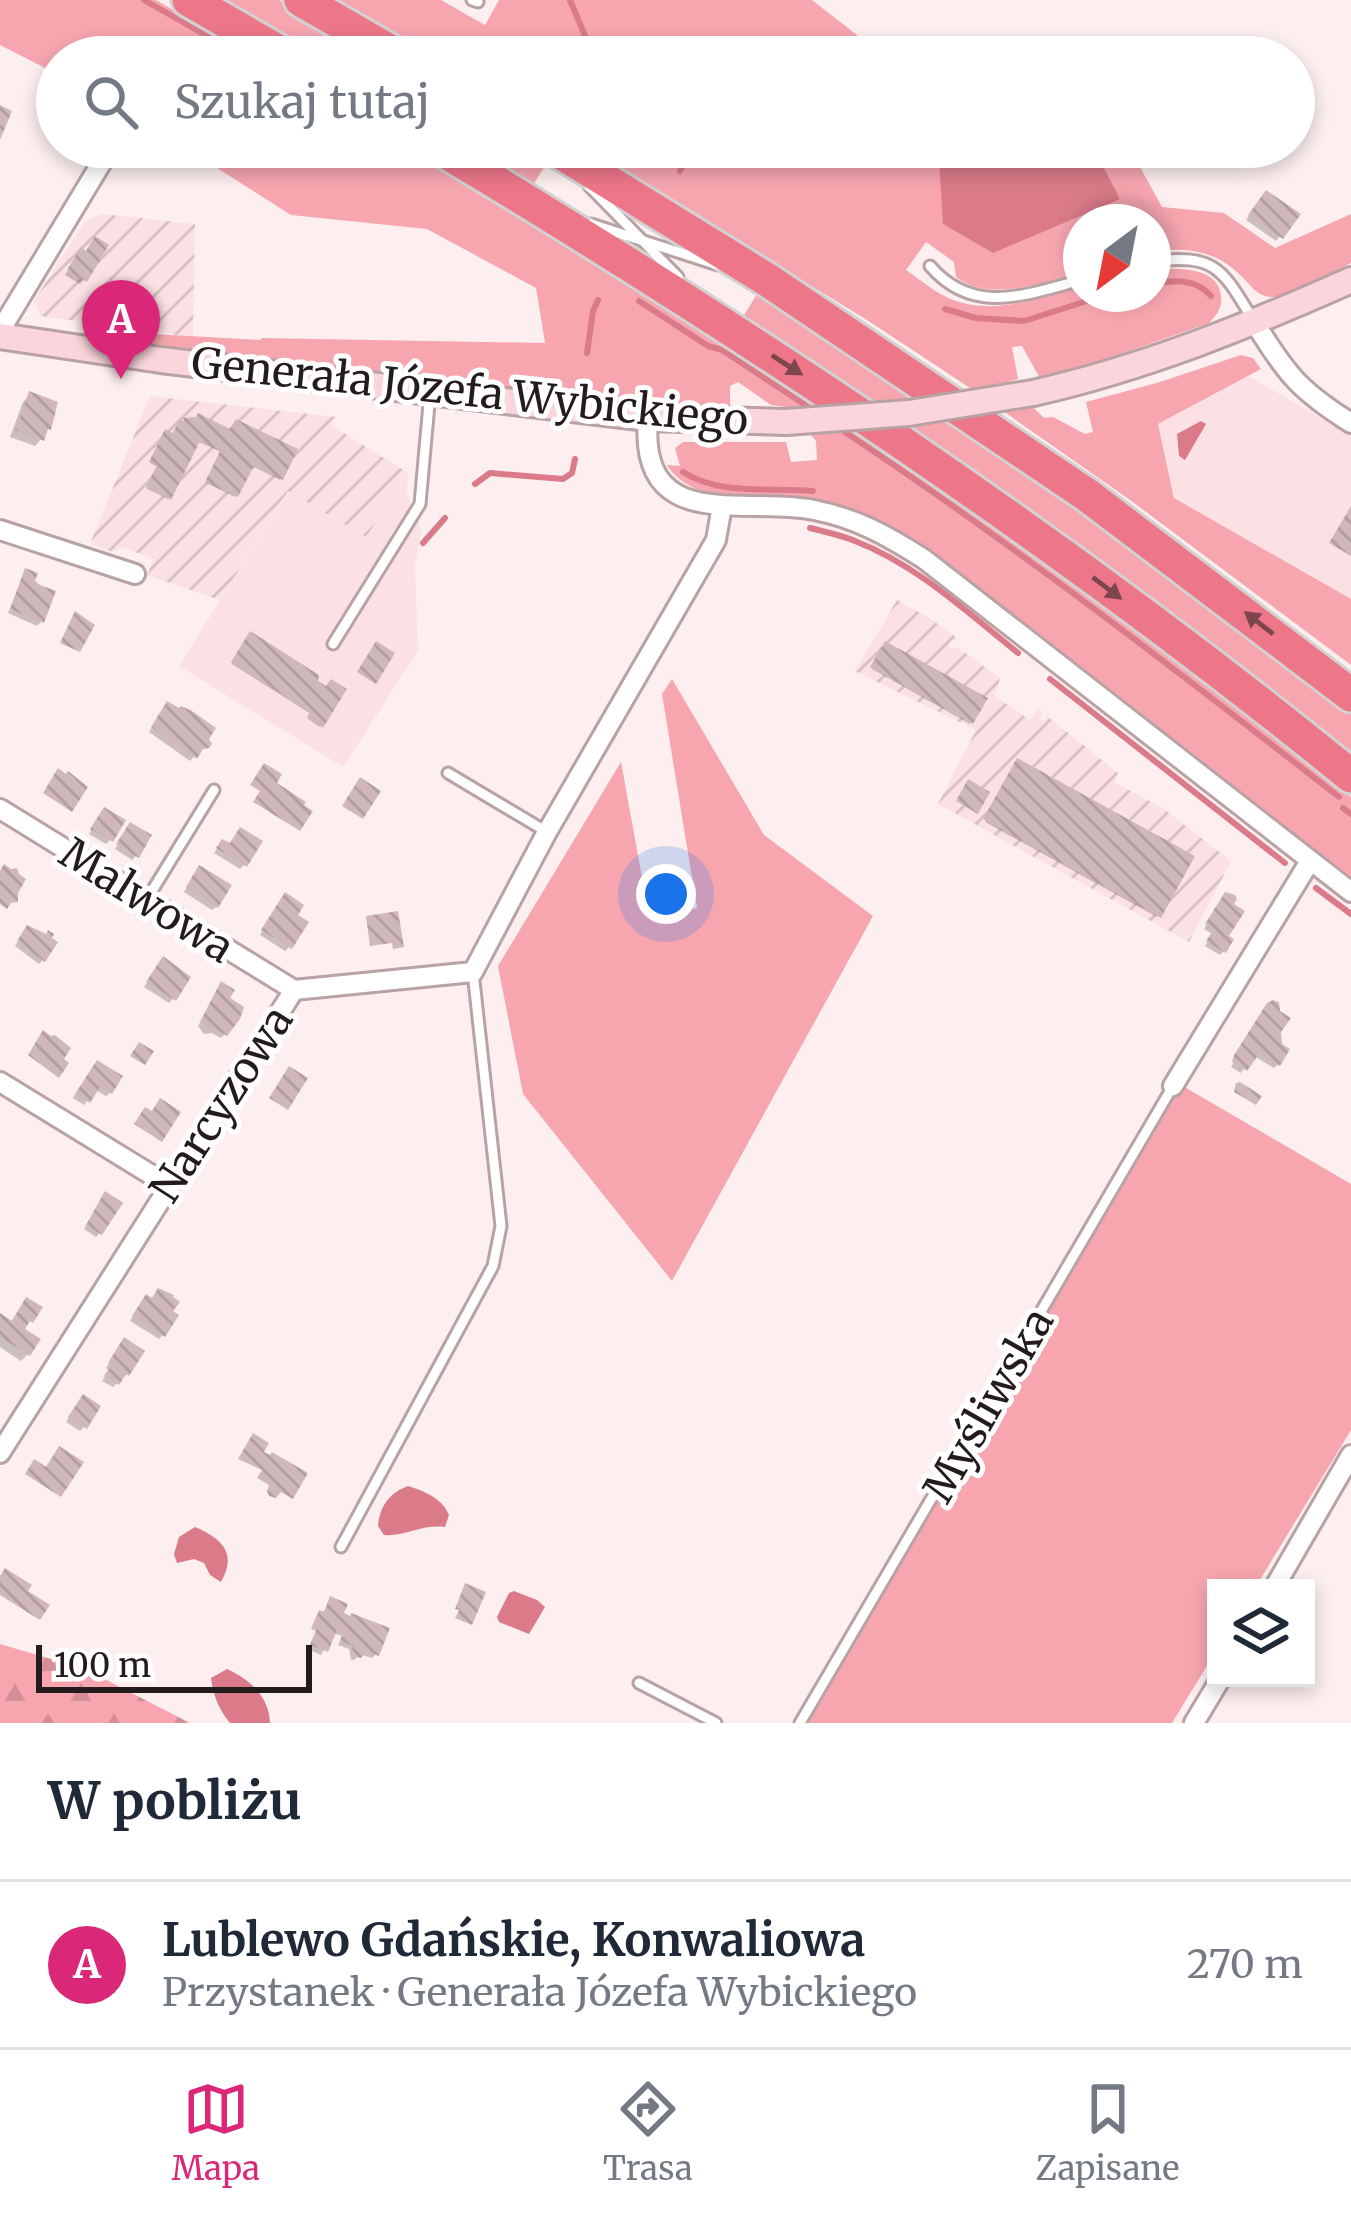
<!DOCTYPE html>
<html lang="pl">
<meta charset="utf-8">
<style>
body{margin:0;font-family:Merriweather,serif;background:#f6f6f7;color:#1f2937}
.controls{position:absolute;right:36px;bottom:36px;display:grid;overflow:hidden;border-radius:0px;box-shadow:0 6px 18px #0003}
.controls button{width:108px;height:108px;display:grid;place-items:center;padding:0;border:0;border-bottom:3px solid #e0e1e3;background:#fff;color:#1f2937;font:60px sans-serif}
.compass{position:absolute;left:1063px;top:204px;width:108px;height:108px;border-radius:50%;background:#fff;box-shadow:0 6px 18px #0003;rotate:212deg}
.scale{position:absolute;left:36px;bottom:30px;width:276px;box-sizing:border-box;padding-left:12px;border:6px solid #241c1c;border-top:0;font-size:33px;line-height:42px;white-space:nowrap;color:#241c1c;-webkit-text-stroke:9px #fff;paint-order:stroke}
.you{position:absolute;left:666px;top:894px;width:42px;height:42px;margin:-30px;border:9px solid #fff;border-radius:50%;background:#1a73e8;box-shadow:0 0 0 18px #1a73e833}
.badge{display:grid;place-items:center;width:78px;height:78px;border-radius:50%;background:#db2777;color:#fff;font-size:39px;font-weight:700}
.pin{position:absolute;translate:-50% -99px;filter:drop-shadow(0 3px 6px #0008)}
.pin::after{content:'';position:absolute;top:63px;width:42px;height:36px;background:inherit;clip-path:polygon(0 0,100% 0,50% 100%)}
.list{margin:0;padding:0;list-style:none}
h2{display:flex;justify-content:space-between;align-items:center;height:156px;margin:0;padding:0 48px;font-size:51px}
h2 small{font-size:39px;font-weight:400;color:#747a83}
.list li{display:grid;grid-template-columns:78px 1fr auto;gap:36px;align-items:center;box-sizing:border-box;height:168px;padding:0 48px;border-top:3px solid #e0e1e3}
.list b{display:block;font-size:45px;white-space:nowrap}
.list p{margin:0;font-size:39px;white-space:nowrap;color:#747a83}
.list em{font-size:39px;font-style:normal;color:#747a83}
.icon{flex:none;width:66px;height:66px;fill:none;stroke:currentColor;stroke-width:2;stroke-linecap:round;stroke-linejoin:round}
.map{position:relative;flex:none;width:1351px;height:1723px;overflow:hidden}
.search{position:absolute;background:#fff;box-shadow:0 6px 18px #0003;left:36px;right:36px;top:36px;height:132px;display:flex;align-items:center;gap:30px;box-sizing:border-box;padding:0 42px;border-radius:66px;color:#747a83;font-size:45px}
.sheet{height:324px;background:#fff}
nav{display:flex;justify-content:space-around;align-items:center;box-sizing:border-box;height:168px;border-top:3px solid #e0e1e3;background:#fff;font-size:33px;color:#747a83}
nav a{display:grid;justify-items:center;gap:6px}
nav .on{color:#db2777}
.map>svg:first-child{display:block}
</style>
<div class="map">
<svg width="1351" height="1723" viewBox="0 0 1351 1723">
<defs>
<pattern id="industrial-furrows" width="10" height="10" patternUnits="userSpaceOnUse" patternTransform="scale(3)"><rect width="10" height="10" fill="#fce1e4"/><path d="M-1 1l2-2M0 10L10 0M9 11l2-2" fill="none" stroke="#d8c0c3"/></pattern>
<pattern id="forest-firs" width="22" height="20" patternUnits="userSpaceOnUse" patternTransform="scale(3)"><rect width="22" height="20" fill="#f7a6b0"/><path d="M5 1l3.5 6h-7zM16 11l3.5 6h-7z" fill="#d48e97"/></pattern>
<pattern id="building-back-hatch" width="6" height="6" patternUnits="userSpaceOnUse" patternTransform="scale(3)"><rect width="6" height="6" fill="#d0b8ba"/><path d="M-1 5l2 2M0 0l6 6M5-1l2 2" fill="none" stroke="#b29e9f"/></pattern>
</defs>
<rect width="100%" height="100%" fill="#fdeeef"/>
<g fill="#fce1e4">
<path d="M 1248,376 L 1351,435 L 1351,599 L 1175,499 L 1158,424 Z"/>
<path d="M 408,473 L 407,493 L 421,531 L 415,566 L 418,651 L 343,767 L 179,666 L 289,491 L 366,537 Z"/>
</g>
<g fill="url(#industrial-furrows)">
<path d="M 102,214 L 195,224 L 193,337 L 40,316 L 34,301 L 84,222 Z"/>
<path d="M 150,396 L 336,417 L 331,425 L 408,473 L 366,537 L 288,491 L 220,600 L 147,575 L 154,559 L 122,547 L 113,552 L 90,544 Z"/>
<path d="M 897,600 L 928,617 L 957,638 L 949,643 L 950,648 L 957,647 L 1000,678 L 995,696 L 1030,720 L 1038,708 L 1043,712 L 1040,719 L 1044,721 L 1047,716 L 1118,773 L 1114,782 L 1164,809 L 1231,861 L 1189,942 L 938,804 L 976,730 L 855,671 Z"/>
</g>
<g fill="#f7a6b0">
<path d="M 0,0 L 156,0 L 254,57 L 57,57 L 57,74 L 0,45 Z"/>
<path d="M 211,0 L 279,0 L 378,57 L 309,57 Z"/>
<path d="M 333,0 L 441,0 L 485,25 L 499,0 L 812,0 L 857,35 L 868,57 L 432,57 Z"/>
<path d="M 184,147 L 406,147 L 608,270 L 886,452 L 1150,640 L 1351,797 L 1351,882 L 903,536 L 716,496 C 697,490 678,483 667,465 L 680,466 L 675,448 L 683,442 L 786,442 L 791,462 L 817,460 L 816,441 L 787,407 L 771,405 L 738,382 L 730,386 L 730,410 L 679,411 L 150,349 L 153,334 L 260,340 L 262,338 L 545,343 L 536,288 L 427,229 L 291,215 Z"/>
<path d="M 460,147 L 530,147 L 549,159 L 530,190 Z"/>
<path d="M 583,147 L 1129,147 L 1162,207 L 1224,213 L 1275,248 L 1351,214 L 1351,263 C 1331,273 1293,297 1272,297 C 1257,297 1251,285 1241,276 C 1217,251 1186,246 1153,252 L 1153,222 L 1081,222 L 1081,272 C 1045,282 988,303 956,277 L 954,262 L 926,242 L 906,270 C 922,281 938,295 956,301 C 997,315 1042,297 1081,287 L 1081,294 L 1153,294 L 1153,269 C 1175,269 1219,265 1221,297 C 1222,308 1217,315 1209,323 L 1042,382 L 1022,346 L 1012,347 L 1018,379 L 1008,382 L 1044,418 L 1053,417 L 1085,434 L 1093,432 L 1086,402 L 1160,382 L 1241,355 L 1253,358 L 1261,369 L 1158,424 L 1174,498 L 1351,599 L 1351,665 L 1130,500 L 970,388 L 867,320 Z"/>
<path d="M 760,289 L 931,401 L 1351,706 L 1351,761 L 740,322 Z"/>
<path d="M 672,679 L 764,835 L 873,916 L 672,1281 L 523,1094 L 498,966 L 621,762 L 649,916 L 697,908 L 662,694 Z"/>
<path d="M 1181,1085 L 1351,1184 L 1351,1430 L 1255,1588 L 1216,1588 L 1216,1651 L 1172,1723 L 804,1723 Z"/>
</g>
<path fill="url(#forest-firs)" d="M 0,1644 L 85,1669 L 190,1723 L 0,1723 Z"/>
<g fill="#db7b89">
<path d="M 979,147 L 1093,147 L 1120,199 L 993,253 L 943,224 L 939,160 Z"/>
<path d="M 1201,421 L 1206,424 L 1185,460 L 1179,456 L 1177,434 Z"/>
<path d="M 408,1486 C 424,1491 442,1498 449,1515 L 445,1527 C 421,1524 405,1537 384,1535 L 378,1526 C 380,1506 389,1493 408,1486 Z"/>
<path d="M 195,1527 C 221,1538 238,1553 221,1582 L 210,1575 L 204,1563 L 194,1559 L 177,1563 L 174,1554 L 179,1537 Z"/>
<path d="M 514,1591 L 537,1600 L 545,1607 L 529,1634 L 499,1622 L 497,1617 L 509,1593 Z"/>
<path d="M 227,1669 C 251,1680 269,1697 270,1723 L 230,1723 C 219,1710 213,1695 211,1678 Z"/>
</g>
<g fill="#0003">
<path d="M 1263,197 L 1297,215 L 1276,241 L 1246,220 Z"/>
<path d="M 86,254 L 84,280 L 80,284 L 65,275 L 78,255 Z"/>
<path d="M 30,395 L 41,439 L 35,446 L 10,437 L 23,402 Z"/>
<path d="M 231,433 L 294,451 L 280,480 L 250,465 L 235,497 L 206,483 L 221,452 L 197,441 L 168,499 L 147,489 L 158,467 L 150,463 L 165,434 L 173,436 Z"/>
<path d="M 26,572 L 41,622 L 37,626 L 8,613 Z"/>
<path d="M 250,635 L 326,690 L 343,690 L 320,727 L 308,719 L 311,714 L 232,664 Z"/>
<path d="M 886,645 L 984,699 L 970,724 L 872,669 Z"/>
<path d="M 164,708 L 207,747 L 198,752 L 190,761 L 149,732 Z"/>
<path d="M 1018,762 L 1191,857 L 1157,917 L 985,822 Z"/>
<path d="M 100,814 L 110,840 L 106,844 L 89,834 Z"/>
<path d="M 126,830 L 136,856 L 132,860 L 115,849 Z"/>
<path d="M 219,846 L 229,846 L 244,865 L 240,869 L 214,853 Z"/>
<path d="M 196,873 L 216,907 L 212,910 L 184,892 Z"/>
<path d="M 281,900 L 289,947 L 285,951 L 260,935 Z"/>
<path d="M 1220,901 L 1225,937 L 1224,951 L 1220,955 L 1205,946 L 1212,934 L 1204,929 Z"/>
<path d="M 23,933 L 43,960 L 39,964 L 15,946 Z"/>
<path d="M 159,963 L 173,999 L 169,1003 L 144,987 Z"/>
<path d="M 218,989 L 225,1034 L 221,1038 L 212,1033 L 204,1034 L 198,1026 Z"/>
<path d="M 1267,1009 L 1278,1030 L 1278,1064 L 1274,1068 L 1254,1056 L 1241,1073 L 1231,1067 Z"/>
<path d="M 93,1067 L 110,1093 L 106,1096 L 95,1090 L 84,1105 L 73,1098 Z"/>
<path d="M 102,1199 L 100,1233 L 96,1237 L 84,1229 Z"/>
<path d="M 26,1300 L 30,1321 L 21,1330 L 28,1354 L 21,1361 L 0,1347 L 0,1317 L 10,1323 Z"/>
<path d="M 142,1302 L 163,1335 L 159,1339 L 130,1321 Z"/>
<path d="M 121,1345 L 127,1374 L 113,1387 L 102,1381 L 109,1370 L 106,1368 Z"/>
<path d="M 79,1402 L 84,1427 L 80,1431 L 66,1422 Z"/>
<path d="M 331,1600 L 340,1615 L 376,1654 L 372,1658 L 359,1654 L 354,1660 L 351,1660 L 349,1649 L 338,1645 L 342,1636 L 333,1633 L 321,1655 L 308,1649 L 316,1631 L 311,1629 L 316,1617 L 322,1614 Z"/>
</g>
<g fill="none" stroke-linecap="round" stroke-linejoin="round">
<g stroke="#db7b89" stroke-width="6">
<path d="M 144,0 L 244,57"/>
<path d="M 570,0 L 594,57"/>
<path d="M 680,171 L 685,161 L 686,147"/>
<path d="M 1153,284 C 1175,280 1195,278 1211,296"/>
<path d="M 639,301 L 708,346 L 722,350 L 813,410"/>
<path d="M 945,309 L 976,318 L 1024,321 L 1109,294"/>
<path d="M 587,353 L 593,311 L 598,300"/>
<path d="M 839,428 C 1012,543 1175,669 1339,797"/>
<path d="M 683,472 C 721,496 769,487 813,491"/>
<path d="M 475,484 L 490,473 L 563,479 L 572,473 L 575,459"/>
<path d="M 810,528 C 825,532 841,535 855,541 C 917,565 967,612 1018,653"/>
<path d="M 423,543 L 445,518"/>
<path d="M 1050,679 L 1285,863"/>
<path d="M 1343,808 L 1351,814"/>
<path d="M 1316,888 L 1351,914"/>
</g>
</g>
<g fill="url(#building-back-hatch)">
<path d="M 0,105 L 12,111 L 0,140 Z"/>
<path d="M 1266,190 L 1301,214 L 1283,239 L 1248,215 Z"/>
<path d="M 95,236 L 109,245 L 87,282 L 67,270 L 81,247 L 86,251 Z"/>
<path d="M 29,391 L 58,402 L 51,430 L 48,429 L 44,441 L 15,430 Z"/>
<path d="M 198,413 L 230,429 L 236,419 L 298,449 L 283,480 L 254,466 L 238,497 L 205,482 L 220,451 L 200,441 L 171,500 L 146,487 L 157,465 L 149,462 L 165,429 L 173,433 L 179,420 L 184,421 L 183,418 L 196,417 Z"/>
<path d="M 1351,506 L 1351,556 L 1329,543 Z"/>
<path d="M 25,568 L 38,573 L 35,581 L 40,585 L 56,591 L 44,623 L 10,609 Z"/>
<path d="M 75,611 L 95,625 L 80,652 L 60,643 Z"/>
<path d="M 250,631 L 319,675 L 318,681 L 326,686 L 331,679 L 347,689 L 323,728 L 307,717 L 310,712 L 231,662 Z"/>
<path d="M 376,641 L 395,653 L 376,684 L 357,672 Z"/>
<path d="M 885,641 L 988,698 L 973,724 L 870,667 Z"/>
<path d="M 167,701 L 179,708 L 181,706 L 192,711 L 216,728 L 209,739 L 212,744 L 209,748 L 203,749 L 197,759 L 151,727 Z"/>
<path d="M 1017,758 L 1195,856 L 1161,918 L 983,819 Z"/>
<path d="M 264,763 L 282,774 L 277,783 L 306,802 L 304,805 L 313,811 L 300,831 L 253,802 L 260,791 L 250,785 Z"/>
<path d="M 58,768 L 66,774 L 68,771 L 88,787 L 72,812 L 43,793 Z"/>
<path d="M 360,777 L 381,791 L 363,819 L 342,806 Z"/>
<path d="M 968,779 L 990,792 L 978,814 L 956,801 Z"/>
<path d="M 104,807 L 126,820 L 113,842 L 90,829 Z"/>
<path d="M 130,822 L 152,835 L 139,858 L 116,844 Z"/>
<path d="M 240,827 L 263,841 L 247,867 L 216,848 L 222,839 L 230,843 Z"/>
<path d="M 4,864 L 11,869 L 17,868 L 19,874 L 26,879 L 18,893 L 18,902 L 11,903 L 7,909 L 0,904 L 0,871 Z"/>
<path d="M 199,865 L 232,885 L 218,908 L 186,887 Z"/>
<path d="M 285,892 L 304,905 L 298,915 L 309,922 L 292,949 L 261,930 Z"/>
<path d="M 1225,892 L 1235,895 L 1237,899 L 1234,904 L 1245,911 L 1229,936 L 1234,939 L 1226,953 L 1206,941 L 1214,929 L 1205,924 Z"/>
<path d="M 398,911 L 404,947 L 393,949 L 392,943 L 370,946 L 366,916 Z"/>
<path d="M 27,925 L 46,934 L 48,930 L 54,934 L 52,938 L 58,942 L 45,962 L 17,941 Z"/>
<path d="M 163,956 L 191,977 L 176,1001 L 146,982 Z"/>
<path d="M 221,981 L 235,990 L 230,998 L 244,1007 L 240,1019 L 227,1036 L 217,1030 L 210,1032 L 205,1028 L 201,1020 Z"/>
<path d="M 1273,1000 L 1279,1002 L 1280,1011 L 1291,1018 L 1281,1032 L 1282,1044 L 1290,1049 L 1280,1066 L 1259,1054 L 1247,1071 L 1232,1062 L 1234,1055 L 1267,1003 Z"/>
<path d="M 43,1030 L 51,1036 L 55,1035 L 71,1048 L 64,1059 L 69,1063 L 59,1078 L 28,1055 Z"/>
<path d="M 139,1042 L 154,1051 L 145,1065 L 130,1056 Z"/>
<path d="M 97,1060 L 123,1076 L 112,1094 L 100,1087 L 90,1103 L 75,1094 Z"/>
<path d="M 289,1066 L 308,1078 L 288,1110 L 269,1098 Z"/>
<path d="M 1240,1082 L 1262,1096 L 1256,1105 L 1234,1092 L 1236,1083 Z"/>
<path d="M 160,1098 L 181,1112 L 162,1142 L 134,1124 L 145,1107 L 152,1111 Z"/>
<path d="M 105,1191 L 123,1203 L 102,1235 L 86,1225 Z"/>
<path d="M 158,1288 L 174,1295 L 173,1297 L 180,1302 L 173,1311 L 179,1315 L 165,1337 L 132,1316 L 146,1294 L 152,1298 Z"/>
<path d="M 26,1297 L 43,1307 L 33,1323 L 30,1321 L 25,1329 L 41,1339 L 30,1356 L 0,1337 L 0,1313 L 12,1321 Z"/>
<path d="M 124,1337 L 145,1351 L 129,1376 L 126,1374 L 119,1385 L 104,1376 L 111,1365 L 108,1363 Z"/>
<path d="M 83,1394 L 101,1406 L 87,1429 L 68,1417 Z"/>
<path d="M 253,1433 L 269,1443 L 264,1452 L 270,1455 L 272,1452 L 308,1473 L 293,1499 L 281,1492 L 276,1498 L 269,1496 L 267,1491 L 269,1485 L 257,1478 L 262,1470 L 238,1459 Z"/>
<path d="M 59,1446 L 84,1462 L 61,1497 L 25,1474 L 34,1459 L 46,1467 Z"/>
<path d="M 5,1568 L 32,1585 L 28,1591 L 50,1605 L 40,1620 L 0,1595 L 0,1576 Z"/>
<path d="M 465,1583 L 486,1592 L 472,1625 L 455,1618 L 459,1610 L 455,1609 Z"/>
<path d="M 330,1596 L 348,1604 L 344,1613 L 350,1616 L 351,1613 L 390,1628 L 379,1656 L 366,1651 L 361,1658 L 354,1657 L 352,1646 L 340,1640 L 344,1632 L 337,1630 L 328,1652 L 310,1645 L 318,1626 L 313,1625 L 319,1610 L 324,1612 Z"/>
</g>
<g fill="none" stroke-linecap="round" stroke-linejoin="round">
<defs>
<g id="service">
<path d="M 472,0 L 478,2"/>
<path d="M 589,186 L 678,277"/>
<path d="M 591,224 L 718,265"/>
<path d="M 1153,261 C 1216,254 1222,269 1252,318"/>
<path d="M 930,266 C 973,316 1025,295 1081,280"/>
<path d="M 333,644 L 420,504 L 430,393"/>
<path d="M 448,773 L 547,832"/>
<path d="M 147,899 L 214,790"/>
<path d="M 341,1547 L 493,1266 L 501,1226 L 473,972"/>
<path d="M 639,1683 L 716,1723"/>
<path d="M 800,1723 L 1173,1086"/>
</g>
<g id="minor">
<path d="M 1255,323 C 1286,374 1300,391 1351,423"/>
<path d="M 0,331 L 111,147"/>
<path d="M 648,418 C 638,534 742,496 814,510 C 856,518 888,536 924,559 L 1351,892"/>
<path d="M 0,530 L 135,574"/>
<path d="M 0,809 L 294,990"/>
<path d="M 0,1082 L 168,1185"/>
<path d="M 1173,1086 L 1310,861"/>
<path d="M 0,1453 L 294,990 L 473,972 L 547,832 L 716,540 L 722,506"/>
<path d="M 1274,1588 L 1351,1455"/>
<path d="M 1194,1723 L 1221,1678"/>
</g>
<g id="secondary">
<path d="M 0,336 L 161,360 L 648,418 L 786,422"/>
<path d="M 1033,393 C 1144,368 1248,326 1351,280"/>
</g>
<g id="motorway">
<path d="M 189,0 L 288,57"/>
<path d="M 301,0 L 400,57"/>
<path d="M 438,147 C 755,338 1064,542 1351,776"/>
<path d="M 552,147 L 766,279 L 1087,495 L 1351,695"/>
</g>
</defs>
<use href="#service" stroke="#b9a2a4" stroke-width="15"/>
<use href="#minor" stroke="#b9a2a4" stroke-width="24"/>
<use href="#secondary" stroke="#b9a2a4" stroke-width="30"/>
<use href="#motorway" stroke="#d3d2d2" stroke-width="39"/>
<use href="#service" stroke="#fff" stroke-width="9"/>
<use href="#minor" stroke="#fff" stroke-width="18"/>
<use href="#secondary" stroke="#fad6dc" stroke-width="24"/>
<use href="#motorway" stroke="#ed7789" stroke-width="33"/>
<defs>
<path id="secondary-bridge" d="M 786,422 L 909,413 L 1033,393"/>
</defs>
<use href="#secondary-bridge" stroke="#b9a2a4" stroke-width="30" stroke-linecap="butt"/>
<use href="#secondary-bridge" stroke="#fad6dc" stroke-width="24"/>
</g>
<defs><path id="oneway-solid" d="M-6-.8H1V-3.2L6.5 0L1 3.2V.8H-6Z" transform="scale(3)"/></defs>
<g fill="#7e454d">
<use href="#oneway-solid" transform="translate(787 365) rotate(33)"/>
<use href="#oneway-solid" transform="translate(1107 588) rotate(37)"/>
<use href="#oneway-solid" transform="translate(1259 623) rotate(-142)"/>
</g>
<g text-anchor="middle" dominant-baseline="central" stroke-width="10" stroke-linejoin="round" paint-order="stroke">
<g font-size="42" fill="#241c1c" stroke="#fff">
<text transform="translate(470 391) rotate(6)">Generała Józefa Wybickiego</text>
<text transform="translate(147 900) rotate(32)">Malwowa</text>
<text transform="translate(221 1104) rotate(-57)">Narcyzowa</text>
<text transform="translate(988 1405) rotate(-60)">Myśliwska</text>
</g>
</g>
</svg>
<div class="controls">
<button><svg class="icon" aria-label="layers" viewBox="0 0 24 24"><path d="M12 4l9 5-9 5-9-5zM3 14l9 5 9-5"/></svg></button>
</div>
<svg class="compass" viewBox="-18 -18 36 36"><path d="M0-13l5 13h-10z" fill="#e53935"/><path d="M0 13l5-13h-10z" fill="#747a83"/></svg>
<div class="scale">100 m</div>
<div class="you"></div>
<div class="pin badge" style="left:121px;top:379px">A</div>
<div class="search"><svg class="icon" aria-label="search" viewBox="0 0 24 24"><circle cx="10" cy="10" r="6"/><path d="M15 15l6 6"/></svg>Szukaj tutaj</div>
</div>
<section class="sheet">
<h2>W pobliżu<small></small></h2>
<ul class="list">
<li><span class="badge">A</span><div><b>Lublewo Gdańskie, Konwaliowa</b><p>Przystanek · Generała Józefa Wybickiego</p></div><em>270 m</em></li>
</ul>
</section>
<nav>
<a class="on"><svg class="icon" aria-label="map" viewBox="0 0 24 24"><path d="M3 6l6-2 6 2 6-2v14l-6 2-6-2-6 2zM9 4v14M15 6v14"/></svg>Mapa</a>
<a><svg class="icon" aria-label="directions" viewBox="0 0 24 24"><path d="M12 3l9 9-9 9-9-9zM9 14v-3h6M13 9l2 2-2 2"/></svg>Trasa</a>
<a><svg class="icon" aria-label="saved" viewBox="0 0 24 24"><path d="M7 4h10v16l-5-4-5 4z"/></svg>Zapisane</a>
</nav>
